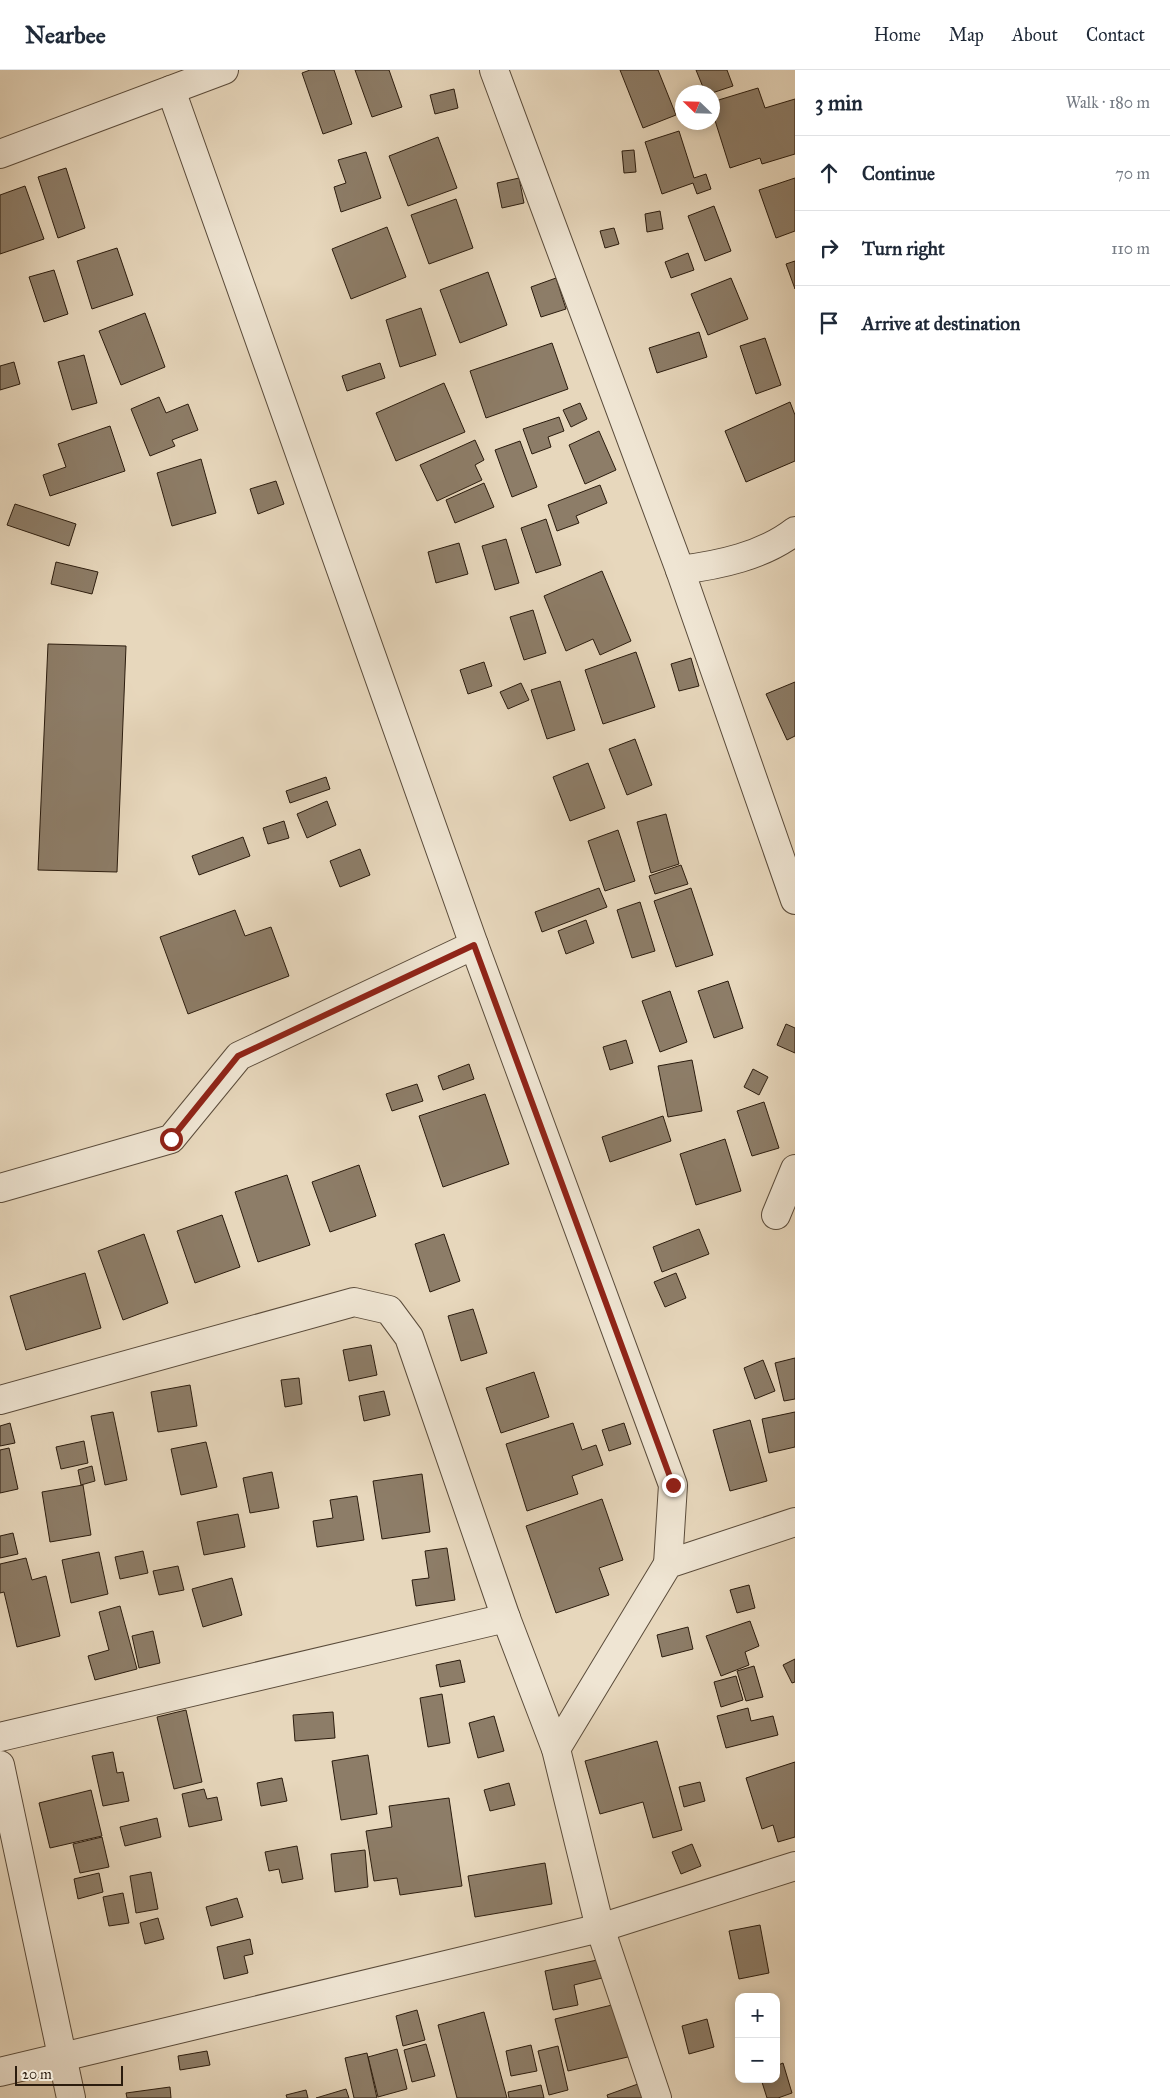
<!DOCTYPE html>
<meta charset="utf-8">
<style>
body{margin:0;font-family:"IM FELL Great Primer",serif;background:#f6f6f7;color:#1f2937}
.controls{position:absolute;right:15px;bottom:15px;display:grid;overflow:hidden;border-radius:10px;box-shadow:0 2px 12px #0003}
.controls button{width:45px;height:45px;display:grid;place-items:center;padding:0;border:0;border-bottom:1px solid #e0e1e3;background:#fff;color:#1f2937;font:25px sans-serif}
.compass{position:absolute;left:675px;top:15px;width:45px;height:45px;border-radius:50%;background:#fff;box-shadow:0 2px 12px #0003;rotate:293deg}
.scale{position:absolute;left:15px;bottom:12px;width:108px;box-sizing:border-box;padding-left:5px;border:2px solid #2b1c0e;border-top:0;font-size:14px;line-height:18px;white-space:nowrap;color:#2b1c0e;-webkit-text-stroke:4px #efe5d3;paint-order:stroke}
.stop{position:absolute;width:15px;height:15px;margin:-11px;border:4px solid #8f2418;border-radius:50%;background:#fff}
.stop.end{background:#8f2418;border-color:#fff;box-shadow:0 1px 5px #0008}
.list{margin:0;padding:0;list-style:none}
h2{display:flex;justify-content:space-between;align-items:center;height:65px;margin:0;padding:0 20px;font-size:21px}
h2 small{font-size:16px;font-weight:400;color:#747a83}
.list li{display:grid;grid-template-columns:32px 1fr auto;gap:15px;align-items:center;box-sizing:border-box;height:75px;padding:0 20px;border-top:1px solid #e0e1e3}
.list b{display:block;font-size:19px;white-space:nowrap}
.list em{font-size:16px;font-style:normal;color:#747a83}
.icon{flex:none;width:28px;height:28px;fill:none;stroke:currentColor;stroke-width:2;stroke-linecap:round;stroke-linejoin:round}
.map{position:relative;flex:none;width:795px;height:2028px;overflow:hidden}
header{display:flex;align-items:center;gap:30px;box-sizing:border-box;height:70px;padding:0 25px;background:#fff;border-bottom:1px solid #e0e1e3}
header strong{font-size:24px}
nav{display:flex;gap:28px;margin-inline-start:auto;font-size:18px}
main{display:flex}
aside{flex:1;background:#fff}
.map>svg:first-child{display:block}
</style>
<header>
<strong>Nearbee</strong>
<nav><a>Home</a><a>Map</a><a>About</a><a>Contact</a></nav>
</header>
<main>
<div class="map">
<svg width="795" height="2028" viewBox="0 0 795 2028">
<rect width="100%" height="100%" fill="#e7d7bc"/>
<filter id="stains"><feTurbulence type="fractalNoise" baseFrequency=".004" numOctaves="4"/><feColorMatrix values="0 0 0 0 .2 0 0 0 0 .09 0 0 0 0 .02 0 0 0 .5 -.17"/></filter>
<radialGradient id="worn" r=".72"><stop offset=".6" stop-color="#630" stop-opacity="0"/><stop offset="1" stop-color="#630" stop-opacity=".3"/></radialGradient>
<g fill="#8d7d68" stroke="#2b1c0e">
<path d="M 310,0 L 334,0 L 352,54 L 323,64 L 302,3 Z"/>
<path d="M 355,0 L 389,0 L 402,37 L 372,47 Z"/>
<path d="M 620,0 L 658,0 L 676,45 L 643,58 Z"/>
<path d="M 696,0 L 727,0 L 733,16 L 712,23 L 705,22 Z"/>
<path d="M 758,18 L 765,38 L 795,29 L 795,84 L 762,94 L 760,88 L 730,98 L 712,41 L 712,32 Z"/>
<path d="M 454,19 L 458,38 L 435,44 L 430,25 Z"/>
<path d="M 679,61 L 694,108 L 706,104 L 711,119 L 697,124 L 693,113 L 662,124 L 645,72 Z"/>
<path d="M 438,67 L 457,118 L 408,136 L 389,86 Z"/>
<path d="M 634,80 L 636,102 L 624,103 L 622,81 Z"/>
<path d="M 366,82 L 381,128 L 341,142 L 334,117 L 346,113 L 338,90 Z"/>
<path d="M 66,98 L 85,158 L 58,168 L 38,107 Z"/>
<path d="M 519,108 L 524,133 L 502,138 L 497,113 Z"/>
<path d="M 795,108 L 795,161 L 776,168 L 759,120 Z"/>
<path d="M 25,116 L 44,169 L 0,184 L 0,125 Z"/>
<path d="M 456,129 L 473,178 L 429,194 L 411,145 Z"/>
<path d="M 714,136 L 731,181 L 705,191 L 688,146 Z"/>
<path d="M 660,141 L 663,159 L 647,162 L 645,144 Z"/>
<path d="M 387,157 L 406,207 L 351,229 L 332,179 Z"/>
<path d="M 614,158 L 619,174 L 605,178 L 600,161 Z"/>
<path d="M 117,178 L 133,225 L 92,239 L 77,191 Z"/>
<path d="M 688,183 L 694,200 L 671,208 L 665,192 Z"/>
<path d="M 795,191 L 795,219 L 786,194 Z"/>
<path d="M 54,200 L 68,244 L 44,252 L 29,207 Z"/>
<path d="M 488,202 L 507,255 L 460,273 L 440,220 Z"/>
<path d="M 556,208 L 566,239 L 541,247 L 531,217 Z"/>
<path d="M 731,208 L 748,249 L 708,265 L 691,224 Z"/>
<path d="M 421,238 L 436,285 L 400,297 L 386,250 Z"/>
<path d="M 145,243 L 165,297 L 121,315 L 99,261 Z"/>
<path d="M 699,262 L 707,287 L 657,303 L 649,278 Z"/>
<path d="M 765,268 L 781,315 L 756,324 L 740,276 Z"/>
<path d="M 552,273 L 568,319 L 486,348 L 470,301 Z"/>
<path d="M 84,285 L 97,333 L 72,340 L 58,292 Z"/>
<path d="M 14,292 L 20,314 L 0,320 L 0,296 Z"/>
<path d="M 380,293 L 385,308 L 347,321 L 342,306 Z"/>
<path d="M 444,313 L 465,362 L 396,391 L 376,343 Z"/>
<path d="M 159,327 L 166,343 L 188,334 L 198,360 L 172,370 L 175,376 L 150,386 L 131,339 Z"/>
<path d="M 790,332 L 795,345 L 795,391 L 746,412 L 725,361 Z"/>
<path d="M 580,333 L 587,349 L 571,357 L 563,340 Z"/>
<path d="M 559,347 L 564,361 L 548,367 L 551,377 L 532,384 L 523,359 Z"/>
<path d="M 110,356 L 125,401 L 50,426 L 43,405 L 66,397 L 58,374 Z"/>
<path d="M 599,361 L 616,400 L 585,414 L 569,375 Z"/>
<path d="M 475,370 L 484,390 L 475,395 L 482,410 L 437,431 L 420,395 Z"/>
<path d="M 520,371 L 537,417 L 512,427 L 495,380 Z"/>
<path d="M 201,389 L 216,443 L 172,456 L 157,403 Z"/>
<path d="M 276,411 L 284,434 L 258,444 L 250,419 Z"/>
<path d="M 484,413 L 494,437 L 455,453 L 446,430 Z"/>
<path d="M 600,415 L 607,433 L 576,446 L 579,453 L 557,461 L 548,435 Z"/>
<path d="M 15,434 L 76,454 L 69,476 L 7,455 Z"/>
<path d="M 546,449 L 561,495 L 536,503 L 521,458 Z"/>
<path d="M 506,469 L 519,513 L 495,520 L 482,476 Z"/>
<path d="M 459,473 L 468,504 L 436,513 L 428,482 Z"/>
<path d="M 56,492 L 98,502 L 92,524 L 51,514 Z"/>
<path d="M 602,501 L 631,571 L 600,585 L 593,569 L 566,581 L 544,526 Z"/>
<path d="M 533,540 L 546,583 L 524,590 L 510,547 Z"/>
<path d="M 48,574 L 126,576 L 117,802 L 38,800 Z"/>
<path d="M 636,582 L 655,637 L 603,654 L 585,600 Z"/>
<path d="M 691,588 L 699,616 L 679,621 L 671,594 Z"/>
<path d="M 484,592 L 492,616 L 468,624 L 460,600 Z"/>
<path d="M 560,611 L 575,660 L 547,669 L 531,620 Z"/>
<path d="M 795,612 L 795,666 L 787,670 L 766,624 Z"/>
<path d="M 521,613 L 529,630 L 508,639 L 500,622 Z"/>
<path d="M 635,669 L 652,715 L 627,725 L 609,679 Z"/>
<path d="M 588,693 L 605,738 L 570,751 L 553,707 Z"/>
<path d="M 326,707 L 330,719 L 290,733 L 286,721 Z"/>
<path d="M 327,731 L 336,755 L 307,768 L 297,744 Z"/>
<path d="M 666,744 L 679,794 L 651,803 L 637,752 Z"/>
<path d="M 284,751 L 289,768 L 268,774 L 263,758 Z"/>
<path d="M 618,760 L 635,811 L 605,821 L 588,771 Z"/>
<path d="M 243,767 L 250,786 L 199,805 L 192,786 Z"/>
<path d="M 360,779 L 370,805 L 340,817 L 330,791 Z"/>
<path d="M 681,795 L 688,814 L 655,824 L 649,806 Z"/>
<path d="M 599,818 L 607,837 L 542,862 L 535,842 Z"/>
<path d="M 691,818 L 713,885 L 676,897 L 654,831 Z"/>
<path d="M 640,832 L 655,881 L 632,888 L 617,840 Z"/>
<path d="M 235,840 L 245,866 L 271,857 L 289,906 L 188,944 L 160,867 Z"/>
<path d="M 586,850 L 594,873 L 566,884 L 558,861 Z"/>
<path d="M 728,911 L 743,958 L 714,968 L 698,921 Z"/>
<path d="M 670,921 L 687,972 L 660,982 L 642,931 Z"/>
<path d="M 786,954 L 795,958 L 795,983 L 777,975 Z"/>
<path d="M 626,970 L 633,993 L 610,1000 L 603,977 Z"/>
<path d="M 692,990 L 702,1041 L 668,1047 L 658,996 Z"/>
<path d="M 469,994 L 474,1009 L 443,1020 L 438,1006 Z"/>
<path d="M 753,999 L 768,1007 L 759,1025 L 744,1017 Z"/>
<path d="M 417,1014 L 423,1031 L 392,1041 L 386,1024 Z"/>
<path d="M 485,1024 L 509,1094 L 443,1117 L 419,1046 Z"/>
<path d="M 764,1032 L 779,1078 L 752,1086 L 737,1041 Z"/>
<path d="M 663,1046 L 671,1071 L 610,1092 L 602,1067 Z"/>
<path d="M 725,1069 L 741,1121 L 696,1135 L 680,1084 Z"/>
<path d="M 359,1095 L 376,1146 L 330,1162 L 312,1112 Z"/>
<path d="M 287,1105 L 310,1175 L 258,1192 L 235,1122 Z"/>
<path d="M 222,1145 L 240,1197 L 195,1213 L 177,1161 Z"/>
<path d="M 699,1159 L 709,1184 L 662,1202 L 653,1177 Z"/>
<path d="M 144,1164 L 168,1233 L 123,1250 L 98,1181 Z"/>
<path d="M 444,1164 L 460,1211 L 430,1222 L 415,1174 Z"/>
<path d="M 85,1203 L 101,1258 L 26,1280 L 10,1226 Z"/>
<path d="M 676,1203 L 686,1228 L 665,1237 L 654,1212 Z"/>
<path d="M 473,1239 L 487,1283 L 461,1291 L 448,1246 Z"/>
<path d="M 371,1275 L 377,1305 L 349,1311 L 343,1280 Z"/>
<path d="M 795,1288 L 795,1329 L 784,1331 L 775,1293 Z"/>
<path d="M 763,1290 L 775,1321 L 755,1329 L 744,1298 Z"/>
<path d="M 534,1302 L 549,1347 L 501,1363 L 486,1318 Z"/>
<path d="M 299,1308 L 302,1334 L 285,1337 L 281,1310 Z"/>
<path d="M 190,1315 L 197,1356 L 158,1362 L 151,1322 Z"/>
<path d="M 384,1321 L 390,1345 L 364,1351 L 359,1326 Z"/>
<path d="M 113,1342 L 127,1410 L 105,1415 L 91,1346 Z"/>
<path d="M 795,1342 L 795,1377 L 769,1383 L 762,1349 Z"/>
<path d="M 750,1350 L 767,1411 L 730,1421 L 713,1360 Z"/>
<path d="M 10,1353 L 15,1373 L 0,1376 L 0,1356 Z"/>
<path d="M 573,1353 L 582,1380 L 596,1375 L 603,1395 L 572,1406 L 578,1424 L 527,1441 L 506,1374 Z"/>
<path d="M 624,1353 L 631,1374 L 609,1381 L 602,1360 Z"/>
<path d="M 84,1371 L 88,1393 L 61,1399 L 56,1377 Z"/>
<path d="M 206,1372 L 217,1417 L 181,1425 L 171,1379 Z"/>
<path d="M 9,1378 L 18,1419 L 0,1423 L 0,1380 Z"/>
<path d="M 92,1396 L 95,1411 L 81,1415 L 78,1400 Z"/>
<path d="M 272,1402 L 279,1438 L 250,1443 L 243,1408 Z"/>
<path d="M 422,1404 L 430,1462 L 382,1469 L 373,1411 Z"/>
<path d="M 83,1415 L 91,1465 L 50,1472 L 42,1422 Z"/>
<path d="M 357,1426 L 364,1470 L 317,1477 L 313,1451 L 333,1448 L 330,1430 Z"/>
<path d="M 602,1429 L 623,1490 L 599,1498 L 609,1525 L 556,1543 L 526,1456 Z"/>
<path d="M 238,1444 L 245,1477 L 204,1485 L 197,1452 Z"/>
<path d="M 13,1463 L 18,1484 L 0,1488 L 0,1466 Z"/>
<path d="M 447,1478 L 455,1530 L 416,1536 L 412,1510 L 429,1508 L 425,1481 Z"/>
<path d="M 143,1481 L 148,1503 L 120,1509 L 115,1487 Z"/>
<path d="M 99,1482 L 108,1524 L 71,1533 L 62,1490 Z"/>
<path d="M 26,1488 L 32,1510 L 46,1506 L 60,1566 L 17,1577 L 4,1522 L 0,1523 L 0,1494 Z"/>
<path d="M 178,1496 L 184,1520 L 159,1525 L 153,1501 Z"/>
<path d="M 232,1508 L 242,1545 L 203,1557 L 192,1519 Z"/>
<path d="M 749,1515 L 755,1538 L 737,1543 L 730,1520 Z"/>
<path d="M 120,1536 L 137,1599 L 95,1610 L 88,1586 L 109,1580 L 99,1542 Z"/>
<path d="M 750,1551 L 759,1576 L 745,1582 L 749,1595 L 721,1606 L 706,1566 Z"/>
<path d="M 688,1557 L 693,1579 L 662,1587 L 657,1565 Z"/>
<path d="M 153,1561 L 160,1593 L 139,1598 L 132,1566 Z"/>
<path d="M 795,1589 L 795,1612 L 792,1613 L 783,1595 Z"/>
<path d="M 460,1590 L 465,1612 L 440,1617 L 436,1595 Z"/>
<path d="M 754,1596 L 763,1627 L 746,1631 L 737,1601 Z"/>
<path d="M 736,1606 L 743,1630 L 721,1637 L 714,1612 Z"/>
<path d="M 442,1624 L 450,1673 L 428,1677 L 420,1628 Z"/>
<path d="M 748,1638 L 751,1651 L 773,1646 L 778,1665 L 726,1678 L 717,1646 Z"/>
<path d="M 186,1640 L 202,1712 L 174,1719 L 157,1647 Z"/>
<path d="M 333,1642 L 335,1668 L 295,1671 L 293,1645 Z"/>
<path d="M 494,1646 L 504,1681 L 478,1688 L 469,1653 Z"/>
<path d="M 657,1671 L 682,1760 L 653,1768 L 643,1732 L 600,1744 L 585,1691 Z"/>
<path d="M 113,1682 L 117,1703 L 123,1702 L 129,1731 L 103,1736 L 92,1686 Z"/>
<path d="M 368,1685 L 377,1744 L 341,1750 L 332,1691 Z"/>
<path d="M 795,1692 L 795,1767 L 778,1772 L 773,1755 L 762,1759 L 746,1708 Z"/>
<path d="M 282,1708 L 287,1731 L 261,1736 L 257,1713 Z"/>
<path d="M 700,1712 L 705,1731 L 684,1737 L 679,1717 Z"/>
<path d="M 509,1713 L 515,1735 L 490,1741 L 484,1720 Z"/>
<path d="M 204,1719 L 207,1729 L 217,1727 L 222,1750 L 189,1757 L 182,1724 Z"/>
<path d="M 91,1720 L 102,1766 L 50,1778 L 39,1733 Z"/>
<path d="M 449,1728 L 462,1816 L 400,1825 L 397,1808 L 374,1811 L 366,1761 L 392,1757 L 389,1736 Z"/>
<path d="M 157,1748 L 161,1767 L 125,1776 L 120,1757 Z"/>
<path d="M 102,1767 L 109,1797 L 80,1803 L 73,1774 Z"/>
<path d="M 692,1774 L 701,1796 L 681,1804 L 672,1782 Z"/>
<path d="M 297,1776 L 303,1809 L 282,1813 L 279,1799 L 269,1801 L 265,1782 Z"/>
<path d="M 365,1780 L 368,1817 L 335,1822 L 331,1784 Z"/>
<path d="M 545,1793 L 552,1834 L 475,1847 L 468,1806 Z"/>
<path d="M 151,1802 L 158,1839 L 136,1843 L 130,1806 Z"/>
<path d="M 99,1803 L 103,1822 L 78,1829 L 74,1809 Z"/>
<path d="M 123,1823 L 129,1853 L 109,1856 L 103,1827 Z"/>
<path d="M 237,1828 L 243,1847 L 211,1856 L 206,1837 Z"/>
<path d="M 158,1848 L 164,1869 L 145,1874 L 140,1853 Z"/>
<path d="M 760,1855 L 769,1903 L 739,1909 L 729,1861 Z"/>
<path d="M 250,1869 L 253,1884 L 244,1886 L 248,1903 L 224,1909 L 217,1877 Z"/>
<path d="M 602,1889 L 606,1907 L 574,1915 L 578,1935 L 553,1940 L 545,1901 Z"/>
<path d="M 620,1933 L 632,1986 L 568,2001 L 555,1949 Z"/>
<path d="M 417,1940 L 425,1970 L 403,1976 L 396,1946 Z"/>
<path d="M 484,1942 L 507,2028 L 457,2028 L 438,1955 Z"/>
<path d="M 707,1949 L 714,1977 L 689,1984 L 682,1956 Z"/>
<path d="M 426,1974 L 435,2006 L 412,2012 L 404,1980 Z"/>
<path d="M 531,1975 L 537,2001 L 511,2006 L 506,1981 Z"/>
<path d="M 558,1976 L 568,2020 L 549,2025 L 538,1981 Z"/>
<path d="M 397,1979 L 407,2019 L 378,2027 L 368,1987 Z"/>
<path d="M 207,1981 L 210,1995 L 180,2000 L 178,1986 Z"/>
<path d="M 367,1983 L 377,2028 L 354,2028 L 345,1988 Z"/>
<path d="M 783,1993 L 792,2023 L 778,2028 L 767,2028 L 761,2009 L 776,2009 L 776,1996 Z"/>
<path d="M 638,2014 L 642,2028 L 608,2028 L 607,2025 Z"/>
<path d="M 541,2015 L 544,2028 L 509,2028 L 508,2022 Z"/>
<path d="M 170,2017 L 171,2028 L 127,2028 L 126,2023 Z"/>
<path d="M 346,2019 L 349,2028 L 316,2028 Z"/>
<path d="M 306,2020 L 308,2028 L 287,2028 L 286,2025 Z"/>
</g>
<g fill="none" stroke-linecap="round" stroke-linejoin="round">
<defs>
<g id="minor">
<path d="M 494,0 L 680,500 L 795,830"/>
<path d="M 171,20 L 474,875 L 673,1415 L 668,1494"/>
<path d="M 0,84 L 224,0"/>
<path d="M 680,500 C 719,495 763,486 795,461"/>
<path d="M 0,1118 L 171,1069 L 239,986 L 474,875"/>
<path d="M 776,1145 L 795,1099"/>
<path d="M 0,1330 L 354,1232 L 389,1240 L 409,1267 L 506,1548 L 556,1679 L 600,1858 L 657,2028"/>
<path d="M 0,1667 L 506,1548"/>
<path d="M 556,1679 L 668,1494 L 795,1452"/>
<path d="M 0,1695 L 71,2028"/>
<path d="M 0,2002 L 600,1858 L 795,1796"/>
</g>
</defs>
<use href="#minor" stroke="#5a4b3a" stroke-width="30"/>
<use href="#minor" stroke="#efe5d3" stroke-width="28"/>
</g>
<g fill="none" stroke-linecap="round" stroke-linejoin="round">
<path stroke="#8f2418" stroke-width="6" d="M 171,1069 L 238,986 L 474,875 L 673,1415"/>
</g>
<rect width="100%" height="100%" filter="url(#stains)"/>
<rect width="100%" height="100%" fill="url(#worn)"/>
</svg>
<div class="controls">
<button>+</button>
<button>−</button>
</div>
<svg class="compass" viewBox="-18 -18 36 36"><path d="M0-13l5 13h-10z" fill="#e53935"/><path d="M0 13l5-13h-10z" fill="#747a83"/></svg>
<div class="scale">20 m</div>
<div class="stop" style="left:171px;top:1069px"></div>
<div class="stop end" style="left:673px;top:1415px"></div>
</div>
<aside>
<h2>3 min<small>Walk · 180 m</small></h2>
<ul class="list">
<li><svg class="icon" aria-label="ahead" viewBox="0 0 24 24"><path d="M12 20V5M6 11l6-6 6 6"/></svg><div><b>Continue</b></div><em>70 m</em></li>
<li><svg class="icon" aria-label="right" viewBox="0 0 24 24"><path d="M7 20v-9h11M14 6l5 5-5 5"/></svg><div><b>Turn right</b></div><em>110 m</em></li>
<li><svg class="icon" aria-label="arrive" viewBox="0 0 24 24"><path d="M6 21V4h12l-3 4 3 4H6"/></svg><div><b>Arrive at destination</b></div></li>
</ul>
</aside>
</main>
